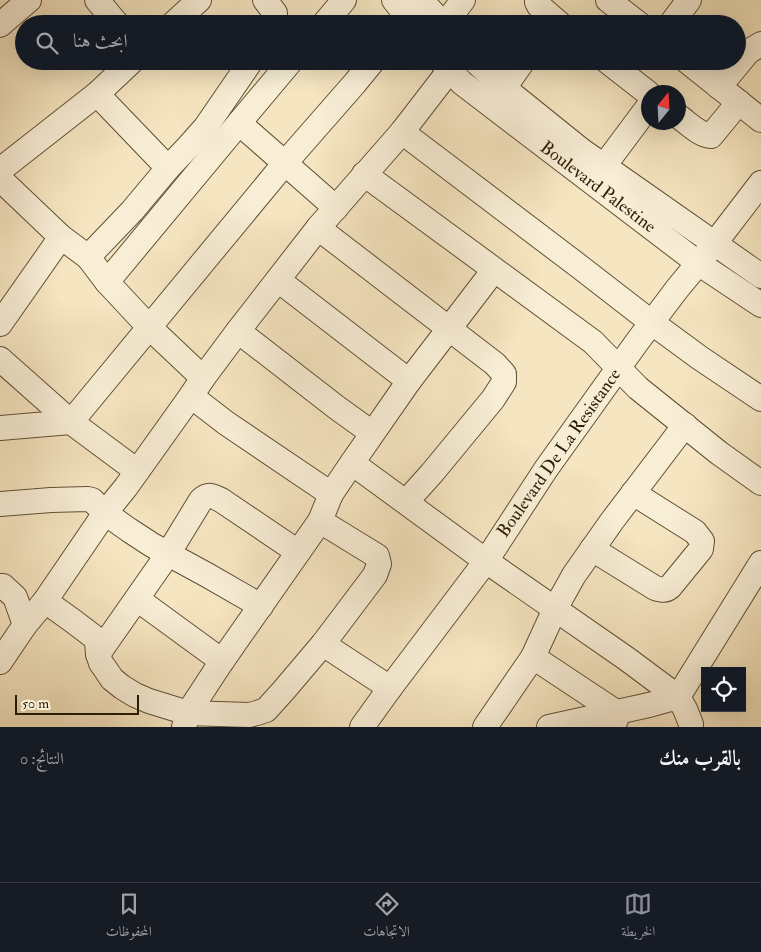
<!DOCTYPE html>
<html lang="ar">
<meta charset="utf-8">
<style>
body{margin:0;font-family:"IM FELL Double Pica",Amiri,serif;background:#20242c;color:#f1f3f6;direction:rtl}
.controls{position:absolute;right:15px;bottom:15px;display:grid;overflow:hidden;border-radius:0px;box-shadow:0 5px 20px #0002}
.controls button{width:45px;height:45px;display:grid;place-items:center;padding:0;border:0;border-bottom:1px solid #363941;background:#171b24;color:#f1f3f6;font:25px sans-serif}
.compass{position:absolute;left:641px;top:85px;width:45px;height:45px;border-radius:50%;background:#171b24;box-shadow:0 5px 20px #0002;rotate:18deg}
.scale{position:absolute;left:15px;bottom:12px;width:124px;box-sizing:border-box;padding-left:5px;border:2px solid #2f1e07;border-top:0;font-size:14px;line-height:18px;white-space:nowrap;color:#2f1e07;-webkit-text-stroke:4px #f8eed6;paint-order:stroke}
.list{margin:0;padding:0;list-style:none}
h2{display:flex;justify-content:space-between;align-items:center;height:65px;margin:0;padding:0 20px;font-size:21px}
h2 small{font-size:16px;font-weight:400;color:#9ea1a6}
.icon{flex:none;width:28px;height:28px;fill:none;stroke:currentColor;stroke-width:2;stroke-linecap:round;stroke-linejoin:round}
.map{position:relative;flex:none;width:761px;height:727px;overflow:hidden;direction:ltr}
.search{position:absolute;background:#171b24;box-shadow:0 5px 20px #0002;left:15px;right:15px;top:15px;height:55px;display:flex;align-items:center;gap:12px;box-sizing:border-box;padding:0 18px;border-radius:28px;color:#9ea1a6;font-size:19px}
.sheet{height:155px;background:#171b24}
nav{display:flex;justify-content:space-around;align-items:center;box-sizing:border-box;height:70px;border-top:1px solid #363941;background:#171b24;font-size:14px;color:#9ea1a6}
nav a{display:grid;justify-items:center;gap:2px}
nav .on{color:#8c9099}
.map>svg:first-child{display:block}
</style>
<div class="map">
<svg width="761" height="727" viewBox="0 0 761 727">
<rect width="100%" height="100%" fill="#f5e5c0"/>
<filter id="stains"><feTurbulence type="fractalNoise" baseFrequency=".004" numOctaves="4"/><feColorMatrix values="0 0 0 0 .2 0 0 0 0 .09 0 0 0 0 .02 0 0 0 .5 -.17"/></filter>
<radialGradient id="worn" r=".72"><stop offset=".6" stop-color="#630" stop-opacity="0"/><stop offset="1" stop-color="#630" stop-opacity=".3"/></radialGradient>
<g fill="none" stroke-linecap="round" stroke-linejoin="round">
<defs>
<g id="minor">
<path d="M 97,0 L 117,24"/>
<path d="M 265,0 L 275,13 L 275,15 L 272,24"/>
<path d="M 394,0 L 413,24"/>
<path d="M 421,0 L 443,24"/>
<path d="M 538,0 L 537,2 L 539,6 L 560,24"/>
<path d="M 608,0 L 639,24"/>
<path d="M 173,24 L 199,0"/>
<path d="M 324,24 L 344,0"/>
<path d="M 445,24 L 463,0"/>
<path d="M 671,24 L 689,0"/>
<path d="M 0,25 L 29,0"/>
<path d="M 441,61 L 462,83 L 698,263 L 761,305"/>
<path d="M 475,61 L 504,88 L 581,150 L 761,276"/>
<path d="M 607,61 L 648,93"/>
<path d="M 687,61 L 761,120"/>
<path d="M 719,87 L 748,52 L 761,44"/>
<path d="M 504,88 L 523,61"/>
<path d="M 97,94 L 168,168"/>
<path d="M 678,116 C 688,123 699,135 711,136 L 739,102"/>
<path d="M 239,123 L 336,208"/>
<path d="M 402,132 L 580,267 L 651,322 L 700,358 L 761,399"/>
<path d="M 604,166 L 648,107"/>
<path d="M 0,170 L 97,94 L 132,61"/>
<path d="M 364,174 L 593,342 L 638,388 L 719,453 L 761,483"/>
<path d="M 0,179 L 61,237 L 88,257 L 107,282 L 149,327 L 203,378"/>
<path d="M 318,228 L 495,364 L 504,374 L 504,382 L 493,399 L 432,473 L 406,502"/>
<path d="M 88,257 L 132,211 L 168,168 L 189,146 L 205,128 L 251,61"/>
<path d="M 278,280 L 409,381"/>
<path d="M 107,282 L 239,123 L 291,61"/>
<path d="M 0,324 L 61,237"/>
<path d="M 238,331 L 336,407 L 372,433"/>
<path d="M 0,359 L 71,422 L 137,471"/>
<path d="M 191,396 L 226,423 L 331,494"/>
<path d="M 0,428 L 71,422 L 285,163 L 355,83 L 373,61"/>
<path d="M 352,463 L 486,561 L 627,659 L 678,697 L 685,709 L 691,724 L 691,727"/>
<path d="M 0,504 L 51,500 L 88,499 L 92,500 L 105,513 L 129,530 L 152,545 L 207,575 L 261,606"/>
<path d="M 592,549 L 655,588 C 662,590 665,591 670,587 L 701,549 L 702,541 L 695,532 L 633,493"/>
<path d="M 0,586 L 3,586 L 15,597 L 25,625"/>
<path d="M 137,599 L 222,661"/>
<path d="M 45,601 L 73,621 L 94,637 L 97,642 L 98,654 L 101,663 L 106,670 L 112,679 L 122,687 L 135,695 L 149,701 L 188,713 L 249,715 L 257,713 L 266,710 L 284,690 L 323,644 L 375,575 L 379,564 L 377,556 L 320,521"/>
<path d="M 323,644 L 390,688"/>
<path d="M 98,654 L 168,554 L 201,500 C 209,493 212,496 221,500 L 298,552"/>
<path d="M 533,657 L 616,712 L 616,720"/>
<path d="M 0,662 L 25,625 L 45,601 L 105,513 L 126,487 L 191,396 L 203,378 L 238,331 L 318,228 L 402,132 L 449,71"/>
<path d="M 184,727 L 188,713 L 222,661 L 320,521 L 331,494 L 352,463 L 409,381 L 494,270"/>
<path d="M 362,727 L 390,688 L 486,561 L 546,469 L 637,342 L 677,289 L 715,243 L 761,183"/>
<path d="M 485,727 L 533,657 L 555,609 L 574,575 L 612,521 L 685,425"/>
<path d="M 549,727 L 649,705 L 678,697 L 761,563"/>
</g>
</defs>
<use href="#minor" stroke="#605035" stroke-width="26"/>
<use href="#minor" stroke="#f8eed6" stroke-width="24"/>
</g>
<g text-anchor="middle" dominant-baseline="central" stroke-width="4.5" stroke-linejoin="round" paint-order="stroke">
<g font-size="18" fill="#2f1e07" stroke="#f8eed6">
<text transform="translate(598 187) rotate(37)">Boulevard Palestine</text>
<text transform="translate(559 453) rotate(-55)">Boulevard De La Resistance</text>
</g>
</g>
<rect width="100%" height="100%" filter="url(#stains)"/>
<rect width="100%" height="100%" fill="url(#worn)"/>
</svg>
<div class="controls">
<button><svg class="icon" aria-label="locate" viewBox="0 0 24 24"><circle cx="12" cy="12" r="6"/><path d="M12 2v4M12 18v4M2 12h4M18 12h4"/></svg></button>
</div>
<svg class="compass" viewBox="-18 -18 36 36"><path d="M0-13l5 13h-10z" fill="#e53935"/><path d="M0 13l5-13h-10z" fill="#9ea1a6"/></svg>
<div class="scale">50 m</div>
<div class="search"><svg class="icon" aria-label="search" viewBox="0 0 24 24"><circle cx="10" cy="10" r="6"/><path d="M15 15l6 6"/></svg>ابحث هنا</div>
</div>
<section class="sheet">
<h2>بالقرب منك<small>النتائج: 0</small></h2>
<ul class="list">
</ul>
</section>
<nav>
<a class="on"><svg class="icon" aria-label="map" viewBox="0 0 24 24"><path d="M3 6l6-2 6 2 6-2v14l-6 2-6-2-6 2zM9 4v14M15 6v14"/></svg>الخريطة</a>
<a><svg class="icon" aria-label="directions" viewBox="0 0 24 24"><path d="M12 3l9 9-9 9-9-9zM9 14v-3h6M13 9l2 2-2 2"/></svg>الاتجاهات</a>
<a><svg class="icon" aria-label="saved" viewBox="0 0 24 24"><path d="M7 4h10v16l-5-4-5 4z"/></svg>المحفوظات</a>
</nav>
